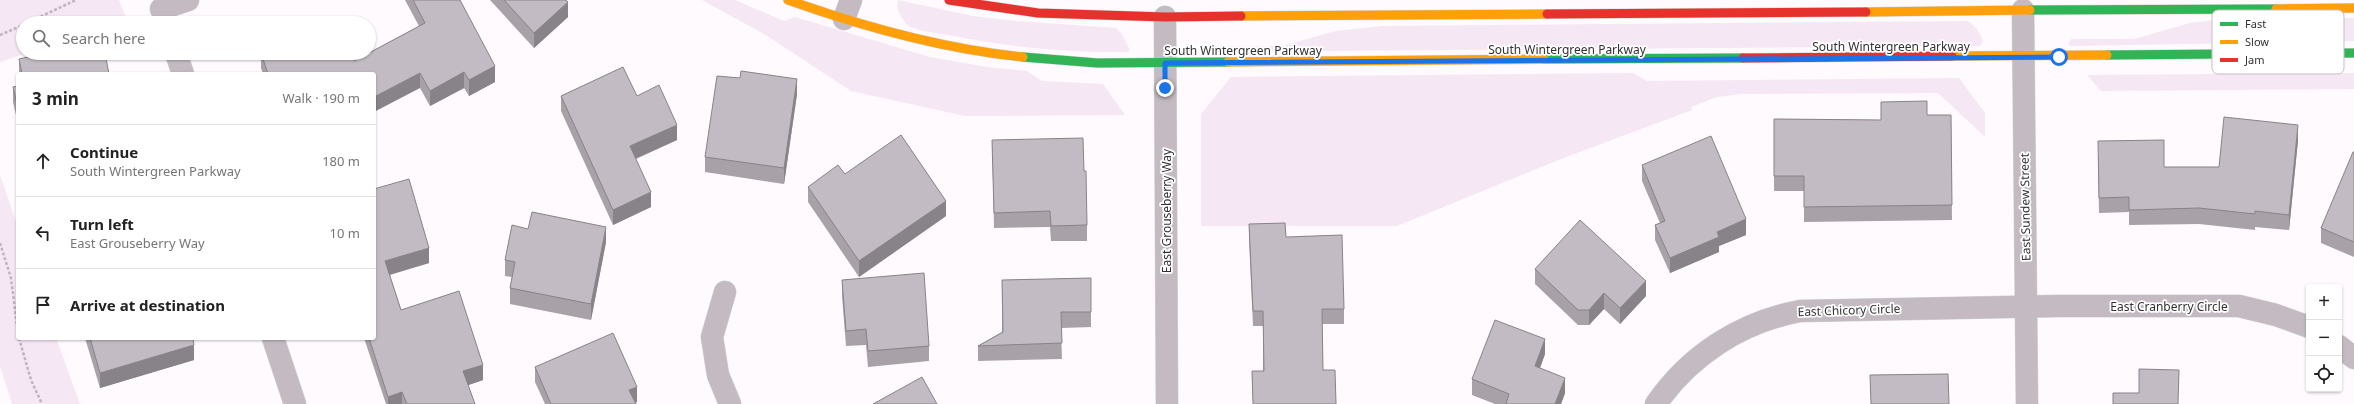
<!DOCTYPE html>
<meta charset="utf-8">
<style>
body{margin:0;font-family:"Noto Sans",sans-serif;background:#f2f2f2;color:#222}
.controls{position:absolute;right:12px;bottom:12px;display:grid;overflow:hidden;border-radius:4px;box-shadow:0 1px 3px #0004}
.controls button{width:36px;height:36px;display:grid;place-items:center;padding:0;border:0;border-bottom:1px solid #e0e0e0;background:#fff;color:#222;font:20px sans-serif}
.stop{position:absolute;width:12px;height:12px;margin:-9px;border:3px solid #1a73e8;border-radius:50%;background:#fff}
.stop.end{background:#1a73e8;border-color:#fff;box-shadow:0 1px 4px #0008}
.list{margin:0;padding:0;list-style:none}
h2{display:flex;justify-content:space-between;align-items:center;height:52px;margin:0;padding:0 16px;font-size:17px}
h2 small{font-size:13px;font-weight:400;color:#767676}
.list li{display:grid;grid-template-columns:26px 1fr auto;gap:12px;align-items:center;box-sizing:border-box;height:72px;padding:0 16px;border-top:1px solid #e0e0e0}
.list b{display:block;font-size:15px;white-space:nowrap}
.list p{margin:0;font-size:13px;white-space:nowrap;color:#767676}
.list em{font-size:13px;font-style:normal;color:#767676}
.icon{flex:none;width:22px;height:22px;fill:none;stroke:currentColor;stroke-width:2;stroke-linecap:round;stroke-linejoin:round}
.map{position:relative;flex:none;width:2354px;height:404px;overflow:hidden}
.search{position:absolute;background:#fff;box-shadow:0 1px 3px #0004;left:16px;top:16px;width:360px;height:44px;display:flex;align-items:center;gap:10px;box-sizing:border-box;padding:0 14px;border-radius:22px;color:#767676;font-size:15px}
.panel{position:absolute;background:#fff;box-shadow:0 1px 3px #0004;left:16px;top:72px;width:360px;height:268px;border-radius:4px}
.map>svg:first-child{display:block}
</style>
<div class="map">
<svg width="2354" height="404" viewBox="0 0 2354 404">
<rect width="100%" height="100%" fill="#fefafe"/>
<g fill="#f6e7f5">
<path d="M 0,0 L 119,0 L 126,18 L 111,23 L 23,23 L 23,53 L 27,53 L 0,62 Z"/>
<path d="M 702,0 L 735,0 L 784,21 L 795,17 L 930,57 L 987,67 L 1027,71 L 1042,81 L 1103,84 L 1125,115 L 965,116 L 851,91 L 764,34 Z"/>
<path d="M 898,0 L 973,16 L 1016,21 L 1116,28 L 1122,34 L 1130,50 L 1128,52 C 1068,53 1007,47 948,35 C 936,33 920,32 909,26 C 903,22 900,14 897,8 Z"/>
<path d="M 2354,18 L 2354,41 L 2070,46 L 2068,44 L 2071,39 L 2134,39 L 2190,23 L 2214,20 Z"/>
<path d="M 1968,21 C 1976,27 1980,32 1983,41 L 1980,46 L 1203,52 L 1205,46 L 1283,46 L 1335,31 L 1382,26 Z"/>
<path d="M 1633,73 L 1647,81 L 1959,78 L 1985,113 L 1985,137 L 1938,93 L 1741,94 L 1717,97 L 1691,107 L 1692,110 L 1561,159 L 1397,226 L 1201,226 L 1201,114 L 1231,77 Z"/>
<path d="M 2354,73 L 2354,89 L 2101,91 L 2087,75 Z"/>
<path d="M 0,175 L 18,228 L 18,338 L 56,338 L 80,404 L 12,404 L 0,366 Z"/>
</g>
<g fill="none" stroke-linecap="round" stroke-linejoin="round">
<defs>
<g id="street">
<path d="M 161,9 L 188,0"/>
<path d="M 2023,10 L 2027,404"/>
<path d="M 1165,17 L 1167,404"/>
<path d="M 844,19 L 851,0"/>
<path d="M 176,53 L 183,74"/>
<path d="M 725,292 L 712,337 L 718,375 L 730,404"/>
<path d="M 273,338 L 295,404"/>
<path d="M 2339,346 L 2354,358"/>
<path d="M 1656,404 C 1690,355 1741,322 1800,311 L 2059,306 L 2239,306 L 2276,315 L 2309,327"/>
</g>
<g id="fast">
<path d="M 2030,10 L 2276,9"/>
<path d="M 2107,55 L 2354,53"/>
<path d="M 1023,57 L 1097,63 L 1228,62"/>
<path d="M 1544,59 L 1743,58"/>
</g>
<g id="slow">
<path d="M 788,0 C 864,27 942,49 1023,57"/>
<path d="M 2276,9 L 2354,8"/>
<path d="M 1866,12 L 2030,10"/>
<path d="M 1241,16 L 1547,14"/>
<path d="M 1952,56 L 2107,55"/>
<path d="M 1228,62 L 1544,59"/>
</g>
<g id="jam">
<path d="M 949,0 L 1038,13 L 1165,17 L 1241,16"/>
<path d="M 1547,14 L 1866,12"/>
<path d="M 1743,58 L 1952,56"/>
</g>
</defs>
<use href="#street" stroke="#d8d6d8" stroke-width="23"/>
<use href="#fast" stroke="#d8d6d8" stroke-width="10"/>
<use href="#slow" stroke="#d8d6d8" stroke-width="10"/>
<use href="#jam" stroke="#d8d6d8" stroke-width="10"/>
<g stroke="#bdb6bd" stroke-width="2.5" stroke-dasharray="3 2" stroke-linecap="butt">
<path d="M 27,23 L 76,0"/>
<path d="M 0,35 L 23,25"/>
<path d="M 0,243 L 11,278 L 18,334"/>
<path d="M 19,338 L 31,380 L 42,404"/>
</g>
<use href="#street" stroke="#c3bac2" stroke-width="22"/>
<use href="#fast" stroke="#30b455" stroke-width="9"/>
<use href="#slow" stroke="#ff9f0a" stroke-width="9"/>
<use href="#jam" stroke="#e5322d" stroke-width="9"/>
</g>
<g fill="#a8a1a8">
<path d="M 405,0 L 460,0 L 495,82 L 469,96 L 464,88 L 430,106 L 420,88 L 374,74 L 263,74 L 261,68 L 261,53 L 354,61 L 419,26 Z"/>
<path d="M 490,0 L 566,0 L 568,17 L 534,48 Z"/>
<path d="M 19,59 L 109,74 L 19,74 Z"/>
<path d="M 18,86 L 18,124 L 13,102 L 13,87 Z"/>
<path d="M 797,94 L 784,184 L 705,172 L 705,157 Z"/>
<path d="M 561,96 L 637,96 L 677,140 L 636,159 L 651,207 L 613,225 L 561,111 Z"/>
<path d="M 1927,115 L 1951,115 L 1952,220 L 1804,222 L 1804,191 L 1774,191 L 1774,119 L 1881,120 Z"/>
<path d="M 992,140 L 1084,171 L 1087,225 L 1087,241 L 1051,241 L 1050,227 L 994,228 Z"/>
<path d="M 2298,140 L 2289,230 L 2255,227 L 2255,230 L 2199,224 L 2129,225 L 2129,212 L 2099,213 L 2098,157 L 2164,167 L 2219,167 Z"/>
<path d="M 2354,152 L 2354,257 L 2321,243 L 2321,228 Z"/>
<path d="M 1642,165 L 1746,235 L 1719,246 L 1719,252 L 1670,273 L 1655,240 L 1655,225 L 1660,223 L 1642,181 Z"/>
<path d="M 845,174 L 946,216 L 859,277 L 808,202 L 808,187 Z"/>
<path d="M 374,189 L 429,263 L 390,275 L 401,310 L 483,380 L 468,385 L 475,404 L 386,404 L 364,338 L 374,338 Z"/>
<path d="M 1249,224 L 1286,237 L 1344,309 L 1344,324 L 1322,324 L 1323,370 L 1336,404 L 1253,404 L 1252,371 L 1263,371 L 1263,326 L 1253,326 L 1249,239 Z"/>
<path d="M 528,229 L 606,242 L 591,320 L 510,304 L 510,288 L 512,277 L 505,276 L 505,260 Z"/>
<path d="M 1535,269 L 1646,296 L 1620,324 L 1604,309 L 1589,325 L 1578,325 L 1535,284 Z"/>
<path d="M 1091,278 L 1091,327 L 1061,328 L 1062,359 L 978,361 L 978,346 L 1002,332 L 1002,280 Z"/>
<path d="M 842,280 L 929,346 L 929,361 L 868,367 L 866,345 L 846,346 L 842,296 Z"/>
<path d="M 85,338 L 193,338 L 194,360 L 100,388 Z"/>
<path d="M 1545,354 L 1540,368 L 1565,393 L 1561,404 L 1495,404 L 1472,395 L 1472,379 Z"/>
<path d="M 535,367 L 637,402 L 635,403 L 636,404 L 545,404 L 535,382 Z"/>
</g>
<g fill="#888388">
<path d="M 568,2 L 568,17 L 534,48 L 534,33 Z"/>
<path d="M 495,66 L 495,82 L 469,96 L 469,80 Z"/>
<path d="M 464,72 L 464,88 L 430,106 L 430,91 Z"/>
<path d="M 420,73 L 420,88 L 374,112 L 374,97 Z"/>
<path d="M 797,79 L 797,94 L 784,184 L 784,168 Z"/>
<path d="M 677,125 L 677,140 L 630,161 L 630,146 Z"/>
<path d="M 2298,125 L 2298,140 L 2289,230 L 2289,215 Z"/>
<path d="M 651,192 L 651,207 L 613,225 L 613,210 Z"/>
<path d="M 946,201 L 946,216 L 859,277 L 859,261 Z"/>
<path d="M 1746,219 L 1746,235 L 1719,246 L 1719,252 L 1670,273 L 1670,258 L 1717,232 Z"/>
<path d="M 606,227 L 606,242 L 591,320 L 591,304 Z"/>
<path d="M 429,248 L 429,263 L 385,276 L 385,261 Z"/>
<path d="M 1646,281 L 1646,296 L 1620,324 L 1620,308 Z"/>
<path d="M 1604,293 L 1604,309 L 1589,325 L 1589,310 Z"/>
<path d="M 1545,339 L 1545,354 L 1535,381 L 1535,366 Z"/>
<path d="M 194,345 L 194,360 L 100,388 L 100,373 Z"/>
<path d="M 483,365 L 483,380 L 463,387 L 463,371 Z"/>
<path d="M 1565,378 L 1565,393 L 1561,404 L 1555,404 Z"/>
<path d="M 637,387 L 637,402 L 632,404 L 629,390 Z"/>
<path d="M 402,392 L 402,404 L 388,404 L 388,397 Z"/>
</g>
<g fill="#c3bbc3" stroke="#888388">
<path d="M 413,0 L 460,0 L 495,66 L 469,80 L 464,72 L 430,91 L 420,73 L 374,97 L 374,74 L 268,74 L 261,53 L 351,53 L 354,61 L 425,23 Z"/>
<path d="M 504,0 L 566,0 L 568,2 L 534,33 Z"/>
<path d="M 45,53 L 105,53 L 109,74 L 22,74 L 19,59 Z"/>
<path d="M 623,67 L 637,96 L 659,85 L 677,125 L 630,146 L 651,192 L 613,210 L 561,96 Z"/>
<path d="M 741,71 L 797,79 L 784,168 L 705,157 L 717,76 L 740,78 Z"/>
<path d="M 18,86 L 18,108 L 13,87 Z"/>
<path d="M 1927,101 L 1927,115 L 1951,115 L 1952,205 L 1804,207 L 1804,176 L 1774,176 L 1774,119 L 1881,120 L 1881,102 Z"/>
<path d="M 2224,117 L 2298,125 L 2289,215 L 2255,211 L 2255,214 L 2199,208 L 2129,210 L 2129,197 L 2099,198 L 2098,141 L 2164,140 L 2164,167 L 2219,167 Z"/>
<path d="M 901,135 L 946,201 L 859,261 L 808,187 L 838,165 L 845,174 Z"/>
<path d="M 1711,136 L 1746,219 L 1717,232 L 1719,237 L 1670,258 L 1655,225 L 1665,221 L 1642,165 Z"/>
<path d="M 1083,138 L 1084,171 L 1086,171 L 1087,225 L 1051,226 L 1050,211 L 994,213 L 992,140 Z"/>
<path d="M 2353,152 L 2354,152 L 2354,242 L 2321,228 Z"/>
<path d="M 409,179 L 429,248 L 385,261 L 401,310 L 459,291 L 483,365 L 463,371 L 475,404 L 407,404 L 402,392 L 388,397 L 369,338 L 374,338 L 374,189 Z"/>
<path d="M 532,212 L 606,227 L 591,304 L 510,288 L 515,262 L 505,260 L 512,225 L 528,229 Z"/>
<path d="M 1580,220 L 1646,281 L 1620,308 L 1604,293 L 1589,310 L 1578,310 L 1535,269 Z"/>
<path d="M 1285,223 L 1286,237 L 1342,235 L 1344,309 L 1322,309 L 1323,370 L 1335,370 L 1336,404 L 1253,404 L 1252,371 L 1264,371 L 1263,311 L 1253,311 L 1249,224 Z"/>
<path d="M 924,273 L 929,346 L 868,351 L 866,329 L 846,331 L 842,280 Z"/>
<path d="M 1091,278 L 1091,312 L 1061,312 L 1062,343 L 978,346 L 1003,332 L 1002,280 Z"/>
<path d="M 1495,320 L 1545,339 L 1535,366 L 1565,378 L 1555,404 L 1506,404 L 1509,394 L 1472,379 Z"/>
<path d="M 613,333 L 637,387 L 629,390 L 636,404 L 551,404 L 535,367 Z"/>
<path d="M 90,338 L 193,338 L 194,345 L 100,373 Z"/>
<path d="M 2139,369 L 2179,370 L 2178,404 L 2113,404 L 2113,393 L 2139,393 Z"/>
<path d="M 1948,374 L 1949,404 L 1871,404 L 1870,375 Z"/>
<path d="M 922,377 L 937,404 L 873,404 Z"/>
</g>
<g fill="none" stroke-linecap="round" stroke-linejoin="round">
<path stroke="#1a73e8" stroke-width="5" d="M 1165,88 L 1165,63 L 2059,57"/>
</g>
<g text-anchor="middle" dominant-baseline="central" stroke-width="3.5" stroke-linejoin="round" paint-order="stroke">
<g font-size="12" fill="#323032" stroke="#fff">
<text x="1891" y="46">South Wintergreen Parkway</text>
<text x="1567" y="49">South Wintergreen Parkway</text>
<text x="1243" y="50">South Wintergreen Parkway</text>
<text transform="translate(2025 207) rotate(-91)">East Sundew Street</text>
<text transform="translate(1166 211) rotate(-90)">East Grouseberry Way</text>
<text x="2169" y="306">East Cranberry Circle</text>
<text transform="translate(1849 310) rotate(-2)">East Chicory Circle</text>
</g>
</g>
<rect x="2212" y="10" width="132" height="64" rx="6" fill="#fff" stroke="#c2c1c2" stroke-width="1"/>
<rect x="2220" y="22" width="18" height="4" fill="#30b455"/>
<rect x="2220" y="40" width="18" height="4" fill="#ff9f0a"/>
<rect x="2220" y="58" width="18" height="4" fill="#e5322d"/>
<g font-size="11" fill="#323032">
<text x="2245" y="28">Fast</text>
<text x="2245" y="46">Slow</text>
<text x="2245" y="64">Jam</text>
</g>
</svg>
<div class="controls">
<button>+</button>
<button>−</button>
<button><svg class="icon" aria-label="locate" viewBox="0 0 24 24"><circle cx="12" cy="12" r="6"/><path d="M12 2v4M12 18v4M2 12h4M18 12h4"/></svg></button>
</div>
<div class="stop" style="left:2059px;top:57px"></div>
<div class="stop end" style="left:1165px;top:88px"></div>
<div class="search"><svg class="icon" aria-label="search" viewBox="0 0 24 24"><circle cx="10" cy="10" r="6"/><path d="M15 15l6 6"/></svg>Search here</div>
<section class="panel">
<h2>3 min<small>Walk · 190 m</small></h2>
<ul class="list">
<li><svg class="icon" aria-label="ahead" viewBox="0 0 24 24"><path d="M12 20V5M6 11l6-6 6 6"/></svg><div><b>Continue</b><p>South Wintergreen Parkway</p></div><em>180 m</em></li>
<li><svg class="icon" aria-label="left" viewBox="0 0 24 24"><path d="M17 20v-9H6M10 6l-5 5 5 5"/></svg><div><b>Turn left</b><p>East Grouseberry Way</p></div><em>10 m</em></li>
<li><svg class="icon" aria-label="arrive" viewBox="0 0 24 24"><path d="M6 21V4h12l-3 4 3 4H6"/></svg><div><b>Arrive at destination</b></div></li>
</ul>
</section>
</div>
